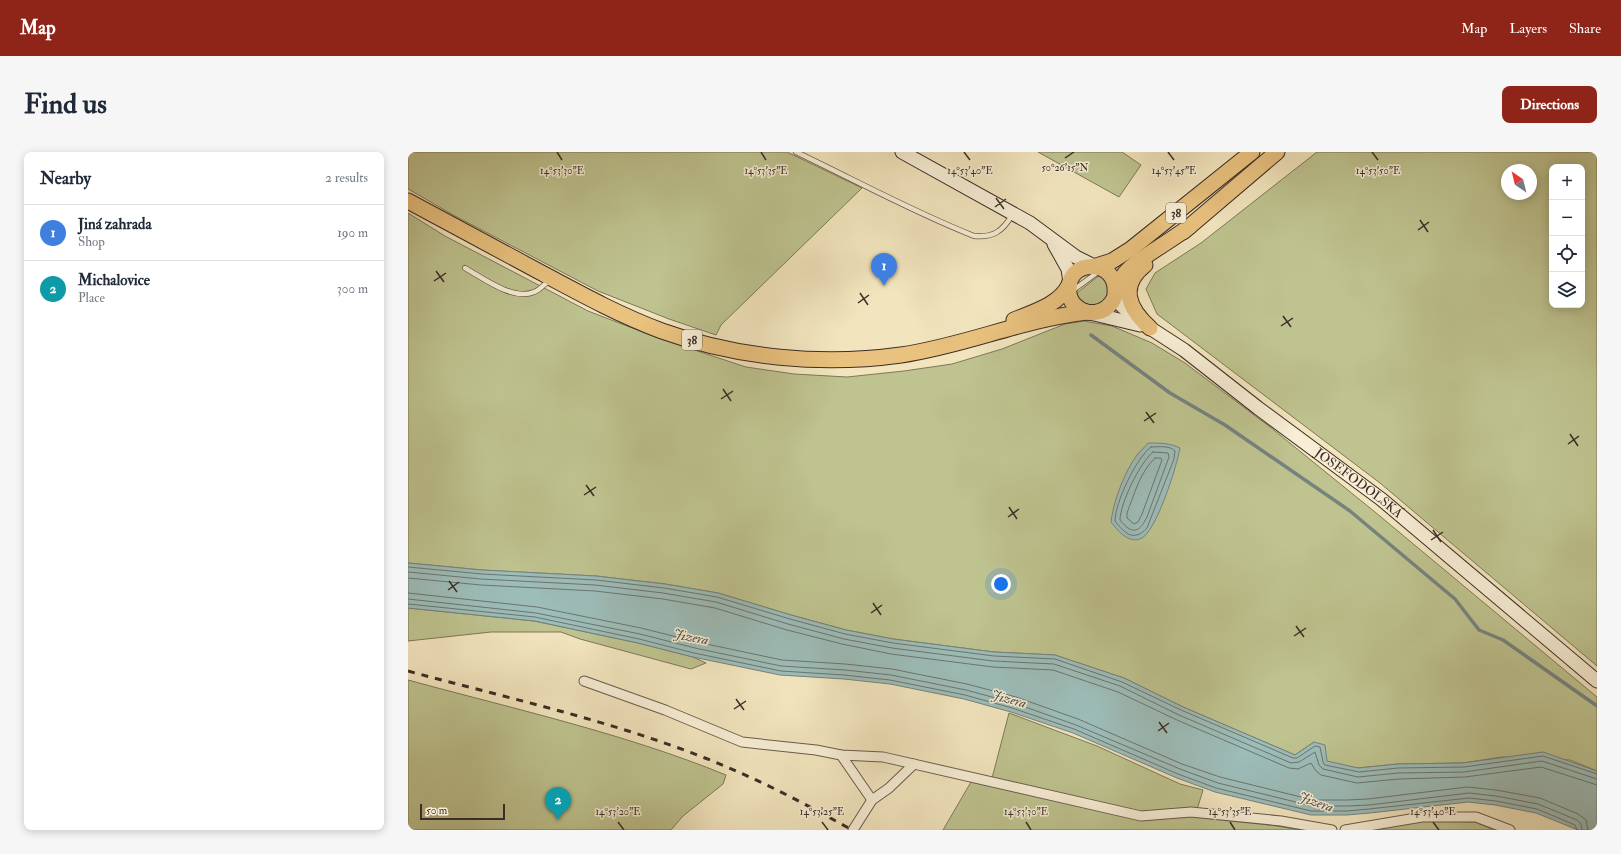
<!DOCTYPE html>
<meta charset="utf-8">
<style>
body{margin:0;font-family:"IM FELL Double Pica",serif;background:#f6f6f7;color:#1f2937}
.controls{position:absolute;right:12px;top:12px;display:grid;overflow:hidden;border-radius:8px;box-shadow:0 2px 10px #0003}
.controls button{width:36px;height:36px;display:grid;place-items:center;padding:0;border:0;border-bottom:1px solid #e0e1e3;background:#fff;color:#1f2937;font:20px sans-serif}
.compass{position:absolute;left:1093px;top:12px;width:36px;height:36px;border-radius:50%;background:#fff;box-shadow:0 2px 10px #0003;rotate:325deg}
.scale{position:absolute;left:12px;bottom:10px;width:85px;box-sizing:border-box;padding-left:4px;border:2px solid #3c2d27;border-top:0;font-size:11px;line-height:14px;white-space:nowrap;color:#3c2d27;-webkit-text-stroke:3px #f7eed5;paint-order:stroke}
.you{position:absolute;left:593px;top:432px;width:14px;height:14px;margin:-10px;border:3px solid #fff;border-radius:50%;background:#1a73e8;box-shadow:0 0 0 6px #1a73e833}
.badge{display:grid;place-items:center;width:26px;height:26px;border-radius:50%;background:#8f2418;color:#fff;font-size:13px;font-weight:700}
.pin{position:absolute;translate:-50% -33px;filter:drop-shadow(0 1px 2px #0008)}
.pin::after{content:'';position:absolute;top:21px;width:14px;height:12px;background:inherit;clip-path:polygon(0 0,100% 0,50% 100%)}
.list{margin:0;padding:0;list-style:none}
h2{display:flex;justify-content:space-between;align-items:center;height:52px;margin:0;padding:0 16px;font-size:17px}
h2 small{font-size:13px;font-weight:400;color:#747a83}
.list li{display:grid;grid-template-columns:26px 1fr auto;gap:12px;align-items:center;box-sizing:border-box;height:56px;padding:0 16px;border-top:1px solid #e0e1e3}
.list b{display:block;font-size:15px;white-space:nowrap}
.list p{margin:0;font-size:13px;white-space:nowrap;color:#747a83}
.list em{font-size:13px;font-style:normal;color:#747a83}
.icon{flex:none;width:22px;height:22px;fill:none;stroke:currentColor;stroke-width:2;stroke-linecap:round;stroke-linejoin:round}
.map{position:relative;flex:none;width:1189px;height:678px;overflow:hidden;border-radius:8px}
header{display:flex;align-items:center;gap:24px;box-sizing:border-box;height:56px;padding:0 20px;background:#8f2418;color:#fff}
header strong{font-size:19px}
nav{display:flex;gap:22px;margin-inline-start:auto;font-size:14px}
.intro{display:flex;align-items:center;justify-content:space-between;box-sizing:border-box;height:96px;padding:0 24px}
h1{margin:0;font-size:28px}
.button{padding:10px 18px;border-radius:8px;background:#8f2418;color:#fff;font-size:14px;font-weight:700}
main{display:flex;gap:24px;padding:0 24px}
aside{flex:1;background:#fff;border-radius:8px;box-shadow:0 2px 10px #0003}
.map>svg:first-child{display:block}
</style>
<header>
<strong>Map</strong>
<nav><a>Map</a><a>Layers</a><a>Share</a></nav>
</header>
<div class="intro"><h1>Find us</h1><a class="button">Directions</a></div>
<main>
<aside>
<h2>Nearby<small>2 results</small></h2>
<ul class="list">
<li><span class="badge" style="background:#3f7fe0">1</span><div><b>Jiná zahrada</b><p>Shop</p></div><em>190 m</em></li>
<li><span class="badge" style="background:#0f9aa8">2</span><div><b>Michalovice</b><p>Place</p></div><em>300 m</em></li>
</ul>
</aside>
<div class="map">
<svg width="1189" height="678" viewBox="0 0 1189 678">
<rect width="100%" height="100%" fill="#f2e5be"/>
<filter id="stains"><feTurbulence type="fractalNoise" baseFrequency=".005" numOctaves="4"/><feColorMatrix values="0 0 0 0 .2 0 0 0 0 .09 0 0 0 0 .02 0 0 0 .5 -.17"/></filter>
<radialGradient id="worn" r=".72"><stop offset=".6" stop-color="#630" stop-opacity="0"/><stop offset="1" stop-color="#630" stop-opacity=".3"/></radialGradient>
<g fill="#bec38f" stroke="#7d785b" fill-rule="evenodd">
<path d="M 0,0 L 379,0 L 454,36 L 313,173 L 308,183 L 261,167 L 190,139 L 47,64 L 0,37 Z"/>
<path d="M 630,0 L 714,0 L 733,13 L 711,45 Z"/>
<path d="M 909,0 L 1189,0 L 1189,514 L 972,331 L 749,162 L 738,137 L 747,121 L 793,91 ZM 1144,15 L 1174,15 L 1174,153 L 1144,153 ZM 1099,18 L 1123,18 L 1123,42 L 1099,42 Z"/>
<path d="M 0,61 L 37,84 L 180,159 L 253,187 L 338,215 L 386,222 L 439,225 L 496,219 L 544,212 L 594,197 L 657,172 L 676,169 L 704,174 L 744,191 L 777,211 L 862,275 L 967,360 L 1189,545 L 1189,619 L 1162,608 L 1094,605 L 1055,611 L 990,612 L 950,616 L 919,610 L 906,590 L 887,603 L 775,555 L 716,526 L 647,503 L 586,500 L 485,487 L 438,478 L 383,463 L 310,441 L 257,432 L 188,424 L 74,418 L 0,411 Z"/>
<path d="M 693,122 L 697,125 L 702,138 C 701,141 700,145 698,147 C 689,159 673,153 669,141 Z"/>
<path d="M 0,456 L 126,469 L 230,491 L 285,505 L 298,511 L 283,517 L 172,487 L 153,480 L 83,480 L 0,489 Z"/>
<path d="M 0,528 C 106,557 215,581 318,623 L 315,632 L 275,664 L 263,678 L 0,678 Z"/>
<path d="M 601,561 L 689,594 L 772,632 L 795,638 L 787,664 L 832,668 L 893,678 L 535,678 L 563,630 L 582,634 Z"/>
<path d="M 1010,669 L 1067,670 L 1086,678 L 962,678 Z"/>
</g>
<g fill="#9dbdb9" stroke="#76837f">
<path d="M 740,291 C 752,291 762,291 772,296 C 769,313 748,382 732,387 C 720,391 710,379 703,370 C 705,350 717,319 729,303 C 732,299 737,295 740,291 Z"/>
<path d="M 0,411 L 74,418 L 188,424 L 257,432 L 310,441 L 383,463 L 438,478 L 485,487 L 586,500 L 647,503 L 716,526 L 775,555 L 887,603 L 906,590 L 917,593 L 919,609 L 950,616 L 990,612 L 1055,611 L 1135,600 L 1189,619 L 1189,678 L 1170,678 L 1128,661 L 1087,653 L 1060,650 L 962,661 L 939,663 L 903,663 L 807,640 L 769,626 L 665,581 L 603,560 L 556,547 L 482,532 L 436,527 L 372,523 L 285,505 L 230,491 L 127,469 L 0,456 Z"/>
</g>
<g fill="none" stroke-linecap="round" stroke-linejoin="round">
<g stroke="#6c7570" stroke-width="1">
<path d="M 743,295 C 751,295 761,293 767,299 L 766,307 L 739,376 C 726,390 717,382 707,369 C 707,351 728,306 743,295 Z"/>
<path d="M 745,300 L 760,301 L 761,305 L 739,365 C 731,381 724,383 712,368 C 712,352 732,310 745,300 Z"/>
<path d="M 747,306 L 753,306 L 754,308 L 734,362 L 730,370 L 726,372 L 719,366 L 719,361 C 726,343 732,320 747,306 Z"/>
<path d="M 0,415 L 74,422 L 188,428 L 256,436 L 309,445 L 382,467 L 437,482 L 485,491 L 586,504 L 647,507 L 714,530 L 773,558 L 885,606 L 889,606 L 907,594 L 912,595 L 915,610 L 917,613 L 951,620 L 990,616 L 1056,615 L 1135,604 L 1189,622"/>
<path d="M 0,420 L 73,427 L 187,433 L 255,441 L 308,450 L 380,472 L 436,487 L 484,496 L 585,509 L 646,512 L 712,534 L 771,563 L 883,611 L 891,610 L 907,600 L 911,613 L 915,617 L 950,625 L 990,621 L 1056,620 L 1134,609 L 1189,627"/>
<path d="M 0,426 L 73,433 L 187,439 L 255,447 L 307,456 L 379,478 L 434,492 L 483,502 L 585,515 L 645,518 L 710,540 L 769,568 L 881,616 L 890,617 L 903,611 L 908,619 L 913,623 L 949,631 L 991,627 L 1057,625 L 1133,615 L 1189,633"/>
<path d="M 0,441 L 129,455 L 233,476 L 289,490 L 374,508 L 437,512 L 484,517 L 559,532 L 608,545 L 670,567 L 774,612 L 812,625 L 905,648 L 939,648 L 960,647 L 1059,635 L 1088,638 L 1132,646 L 1170,662 L 1178,668 L 1180,678"/>
<path d="M 0,447 L 128,461 L 232,482 L 287,496 L 373,514 L 437,518 L 483,523 L 558,538 L 606,551 L 668,573 L 772,617 L 810,631 L 904,654 L 939,654 L 961,653 L 1061,641 L 1088,644 L 1130,652 L 1169,668 L 1173,672 L 1174,678"/>
<path d="M 0,452 L 127,465 L 231,487 L 286,501 L 373,519 L 436,523 L 482,528 L 557,543 L 604,556 L 666,577 L 770,622 L 808,636 L 903,659 L 939,659 L 961,657 L 1061,646 L 1088,649 L 1129,657 L 1167,673 L 1169,678"/>
</g>
<path stroke="#76837f" stroke-width="3.5" d="M 683,183 L 762,241 L 817,273 L 942,359 L 1047,447 L 1071,478 L 1095,488 L 1189,554"/>
<defs>
<g id="service">
<path d="M 388,0 C 447,28 505,60 566,84 C 585,86 595,79 604,63"/>
<path d="M 57,116 C 75,126 105,149 126,140 C 132,138 136,132 141,129"/>
<path d="M 664,139 L 690,120"/>
</g>
<g id="minor">
<path d="M 176,529 L 257,558 L 334,590 L 408,598 L 433,603 L 475,605 L 733,664 L 783,660 L 873,669 L 924,678"/>
<path d="M 433,603 L 464,648"/>
<path d="M 445,678 L 464,648 L 481,636 L 506,612"/>
<path d="M 937,678 L 1014,665 L 1068,665 L 1102,678"/>
</g>
<g id="secondary">
<path d="M 494,0 L 622,71 L 668,105 L 686,114"/>
<path d="M 646,92 L 660,117 L 662,130"/>
<path id="s1" d="M 707,143 L 712,152 L 725,165 L 776,198 L 850,256 L 973,347 L 1189,529"/>
<path d="M 682,161 L 732,173"/>
</g>
<g id="primary">
<path d="M 0,49 C 43,72 87,96 130,119 C 171,141 211,163 254,179 C 329,206 414,214 493,203 C 556,194 616,167 679,160"/>
<path d="M 775,80 L 869,0"/>
<path d="M 737,113 C 711,134 720,156 742,176"/>
<path d="M 688,114 L 704,109 L 723,97 L 844,0"/>
<path d="M 707,141 C 710,108 662,105 661,136 C 660,143 663,151 669,155 C 679,164 696,162 704,150 C 712,138 708,128 722,116 C 741,100 763,89 782,74"/>
<path d="M 606,168 C 625,160 651,153 661,133"/>
</g>
</defs>
<use href="#service" stroke="#6a5b4d" stroke-width="6"/>
<use href="#minor" stroke="#6a5b4d" stroke-width="11"/>
<use href="#secondary" stroke="#3c2d27" stroke-width="15"/>
<use href="#primary" stroke="#3c2d27" stroke-width="17"/>
<use href="#service" stroke="#f7eed5" stroke-width="4.5"/>
<use href="#minor" stroke="#f7eed5" stroke-width="9"/>
<use href="#secondary" stroke="#f7eed5" stroke-width="13"/>
<use href="#primary" stroke="#e9c27f" stroke-width="15"/>
<path stroke="#3c2d27" stroke-width="3" stroke-dasharray="7 7" stroke-linecap="butt" d="M 0,519 C 99,546 201,568 297,606 C 348,626 396,651 444,678"/>
</g>
<path fill="none" stroke="#3c2d27" stroke-width="1.5" d="M 149,0 L 154,8M 353,0 L 358,8M 556,0 L 562,8M 760,0 L 766,8M 964,0 L 970,8M 657,6 L 666,0M 588,46 L 596,57M 587,55 L 598,47M 1012,68 L 1020,80M 1010,78 L 1021,70M 28,119 L 36,130M 26,129 L 38,121M 452,141 L 460,153M 450,151 L 461,143M 875,164 L 883,175M 873,174 L 885,166M 315,237 L 323,249M 313,247 L 325,239M 738,260 L 746,271M 736,269 L 748,261M 1162,282 L 1170,294M 1160,292 L 1171,284M 178,333 L 186,344M 176,343 L 188,335M 601,355 L 609,367M 600,365 L 611,357M 1025,378 L 1033,390M 1023,388 L 1035,380M 41,429 L 49,440M 40,438 L 51,430M 465,451 L 473,463M 463,461 L 474,453M 888,474 L 896,485M 886,484 L 898,476M 328,547 L 336,558M 326,557 L 338,549M 751,570 L 759,581M 750,579 L 761,571M 210,670 L 216,678M 414,670 L 420,678M 618,670 L 623,678M 822,670 L 827,678M 1025,670 L 1031,678"/>
<g text-anchor="middle" dominant-baseline="central" stroke-width="3" stroke-linejoin="round" paint-order="stroke">
<g fill="#f7eed5" stroke="#74675b" stroke-width="1">
<rect x="758" y="51" width="20" height="20" rx="3"/>
<rect x="274" y="178" width="20" height="20" rx="3"/>
</g>
<g font-size="12" font-weight="bold" fill="#3c2d27">
<text x="768" y="61">38</text>
<text x="284" y="188">38</text>
</g>
<g font-size="13" fill="#3c2d27" stroke="#f7eed5">
<text stroke="none"><textPath href="#s1" startOffset="309">JOSEFODOLSKÁ</textPath></text>
</g>
<g font-size="14" font-style="italic" fill="#54514c" stroke="#f7eed5">
<text transform="translate(283 485) rotate(11)">Jizera</text>
<text transform="translate(601 547) rotate(15)">Jizera</text>
<text transform="translate(908 650) rotate(19)">Jizera</text>
</g>
</g>
<g font-size="10" text-anchor="middle" fill="#3c2d27" stroke="#f7eed5" stroke-width="3" stroke-linejoin="round" paint-order="stroke">
<text x="657" y="19">50°26'15"N</text>
<text x="154" y="22">14°53'30"E</text>
<text x="358" y="22">14°53'35"E</text>
<text x="562" y="22">14°53'40"E</text>
<text x="766" y="22">14°53'45"E</text>
<text x="970" y="22">14°53'50"E</text>
<text x="210" y="663">14°53'20"E</text>
<text x="414" y="663">14°53'25"E</text>
<text x="618" y="663">14°53'30"E</text>
<text x="822" y="663">14°53'35"E</text>
<text x="1025" y="663">14°53'40"E</text>
</g>
<rect width="100%" height="100%" filter="url(#stains)"/>
<rect width="100%" height="100%" fill="url(#worn)"/>
</svg>
<div class="controls">
<button>+</button>
<button>−</button>
<button><svg class="icon" aria-label="locate" viewBox="0 0 24 24"><circle cx="12" cy="12" r="6"/><path d="M12 2v4M12 18v4M2 12h4M18 12h4"/></svg></button>
<button><svg class="icon" aria-label="layers" viewBox="0 0 24 24"><path d="M12 4l9 5-9 5-9-5zM3 14l9 5 9-5"/></svg></button>
</div>
<svg class="compass" viewBox="-18 -18 36 36"><path d="M0-13l5 13h-10z" fill="#e53935"/><path d="M0 13l5-13h-10z" fill="#747a83"/></svg>
<div class="scale">50 m</div>
<div class="you"></div>
<div class="pin badge" style="left:476px;top:134px;background:#3f7fe0">1</div>
<div class="pin badge" style="left:150px;top:668px;background:#0f9aa8">2</div>
</div>
</main>
